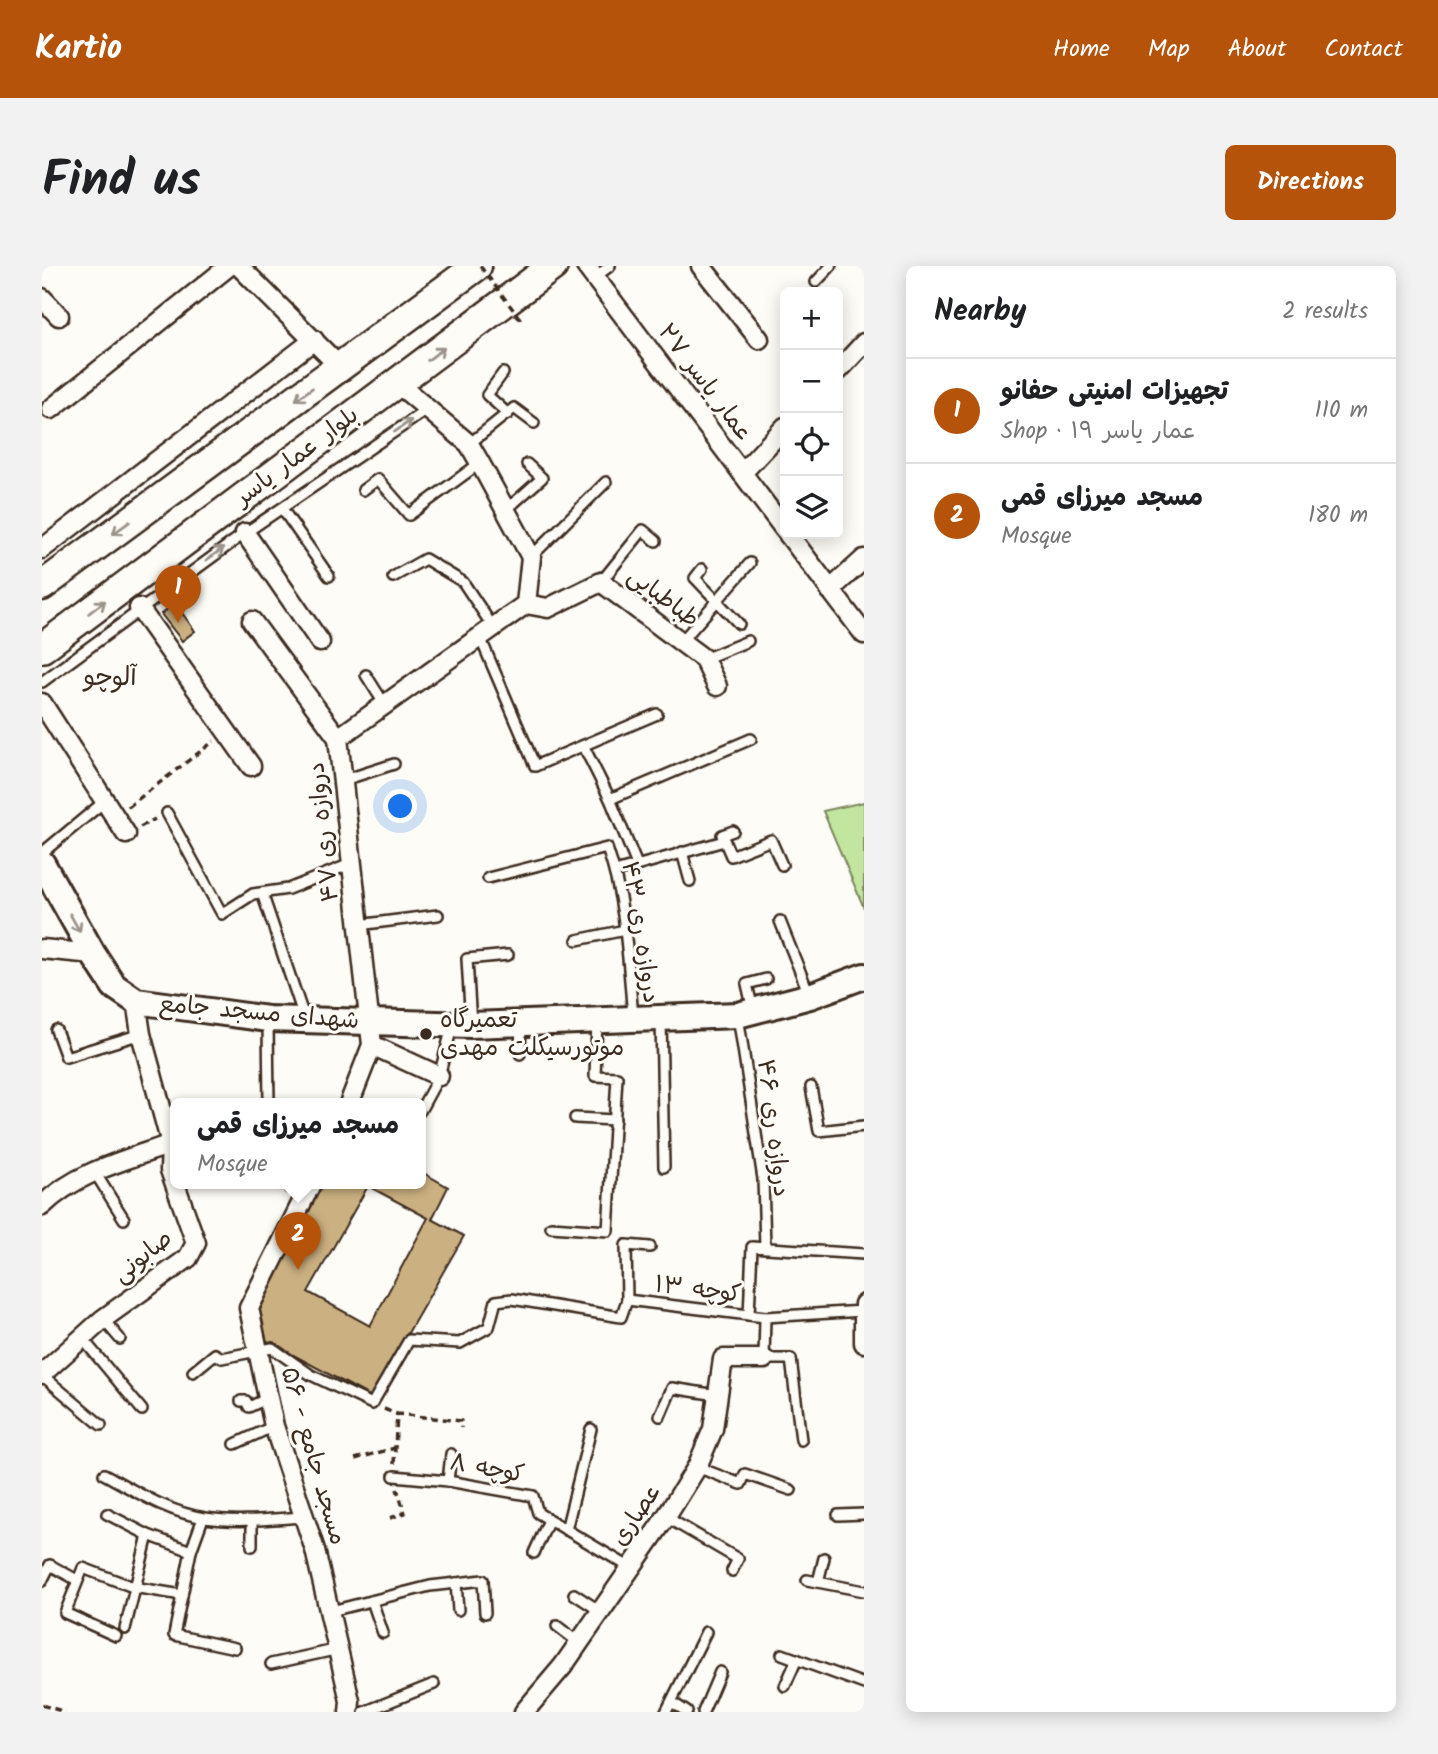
<!DOCTYPE html>
<meta charset="utf-8">
<style>
body{margin:0;font-family:Kalam,"Playpen Sans Arabic",sans-serif;background:#f2f2f2;color:#202124}
.controls{position:absolute;right:21px;top:21px;display:grid;overflow:hidden;border-radius:10px;box-shadow:0 4px 18px #0003}
.controls button{width:63px;height:63px;display:grid;place-items:center;padding:0;border:0;border-bottom:2px solid #e0e0e0;background:#fff;color:#202124;font:35px sans-serif}
.you{position:absolute;left:359px;top:541px;width:24px;height:24px;margin:-18px;border:5px solid #fff;border-radius:50%;background:#1a73e8;box-shadow:0 0 0 10px #1a73e833}
.badge{display:grid;place-items:center;width:46px;height:46px;border-radius:50%;background:#b45309;color:#fff;font-size:23px;font-weight:700}
.pin{position:absolute;translate:-50% -58px;filter:drop-shadow(0 2px 4px #0008)}
.pin::after{content:'';position:absolute;top:37px;width:24px;height:21px;background:inherit;clip-path:polygon(0 0,100% 0,50% 100%)}
.popup{position:absolute;left:128px;top:832px;width:256px;height:91px;box-sizing:border-box;display:grid;place-content:center;border-radius:10px;background:#fff;filter:drop-shadow(0 2px 5px #0005);font-size:23px;white-space:nowrap;color:#757577}
.popup b{font-size:26px;color:#202124}
.popup::after{content:'';position:absolute;left:50%;top:100%;margin-left:-14px;border:14px solid transparent;border-top-color:#fff}
.list{margin:0;padding:0;list-style:none}
h2{display:flex;justify-content:space-between;align-items:center;height:91px;margin:0;padding:0 28px;font-size:30px}
h2 small{font-size:23px;font-weight:400;color:#757577}
.list li{display:grid;grid-template-columns:46px 1fr auto;gap:21px;align-items:center;box-sizing:border-box;height:105px;padding:0 28px;border-top:2px solid #e0e0e0}
.list b{display:block;font-size:26px;white-space:nowrap}
.list p{margin:0;font-size:23px;white-space:nowrap;color:#757577}
.list em{font-size:23px;font-style:normal;color:#757577}
.icon{flex:none;width:38px;height:38px;fill:none;stroke:currentColor;stroke-width:2;stroke-linecap:round;stroke-linejoin:round}
.map{position:relative;flex:none;width:822px;height:1446px;overflow:hidden;border-radius:10px}
header{display:flex;align-items:center;gap:42px;box-sizing:border-box;height:98px;padding:0 35px;background:#b45309;color:#fff}
header strong{font-size:33px}
nav{display:flex;gap:38px;margin-inline-start:auto;font-size:24px}
.intro{display:flex;align-items:center;justify-content:space-between;box-sizing:border-box;height:168px;padding:0 42px}
h1{margin:0;font-size:49px}
.button{padding:18px 32px;border-radius:10px;background:#b45309;color:#fff;font-size:24px;font-weight:700}
main{display:flex;gap:42px;padding:0 42px}
aside{flex:1;background:#fff;border-radius:10px;box-shadow:0 4px 18px #0003}
.map>svg:first-child{display:block}
</style>
<header>
<strong>Kartio</strong>
<nav><a>Home</a><a>Map</a><a>About</a><a>Contact</a></nav>
</header>
<div class="intro"><h1>Find us</h1><a class="button">Directions</a></div>
<main>
<div class="map">
<svg width="822" height="1446" viewBox="0 0 822 1446">
<rect width="100%" height="100%" fill="#fdfcf7"/>
<filter id="ink" filterUnits="userSpaceOnUse"><feTurbulence type="fractalNoise" baseFrequency=".0143" numOctaves="2"/><feDisplacementMap in="SourceGraphic" scale="14" xChannelSelector="R" yChannelSelector="G"/><feConvolveMatrix kernelMatrix="1 2 1 2 8 2 1 2 1" color-interpolation-filters="sRGB"/></filter>
<g filter="url(#ink)">
<path fill="#c2e6a0" stroke="#7e885f" stroke-width="2" d="M 822,536 L 822,642 L 781,545 Z"/>
<g fill="#cbb081" stroke="#3b2a1e" stroke-width="2" fill-rule="evenodd">
<path d="M 133,337 L 153,365 L 140,375 L 119,348 Z"/>
<path d="M 378,905 L 406,921 L 390,953 L 422,970 L 329,1131 L 218,1071 L 214,1052 L 235,1007 L 230,1001 L 278,918 L 378,918 ZM 326,920 L 386,952 L 328,1060 L 266,1026 Z"/>
</g>
<g fill="none" stroke-linecap="round" stroke-linejoin="round">
<defs>
<g id="lane">
<path d="M 552,12 L 568,0"/>
<path d="M 774,16 L 789,0"/>
<path d="M 461,107 L 445,129 L 466,148"/>
<path d="M 427,178 L 472,142 L 492,157"/>
<path d="M 321,224 L 336,213 L 367,249 L 438,197"/>
<path d="M 241,244 L 287,310"/>
<path d="M 464,244 L 500,212 L 485,198"/>
<path d="M 489,291 L 564,216"/>
<path d="M 660,303 L 653,312 L 697,358"/>
<path d="M 351,311 L 383,293 L 421,316 L 451,361"/>
<path d="M 559,316 L 601,264 L 614,275"/>
<path d="M 438,371 L 493,500 L 615,448"/>
<path d="M 639,376 L 708,297"/>
<path d="M 662,393 L 706,375"/>
<path d="M 324,409 L 343,439"/>
<path d="M 0,416 L 203,267 L 386,143"/>
<path d="M 542,481 L 568,533 L 595,599"/>
<path d="M 302,514 L 352,498"/>
<path d="M 568,533 L 709,473"/>
<path d="M 125,547 L 180,648 L 211,628 L 246,623 L 311,597"/>
<path d="M 691,565 L 680,569 L 689,590 L 729,574 L 740,599"/>
<path d="M 640,586 L 648,615"/>
<path d="M 0,587 L 63,535"/>
<path d="M 573,606 L 682,575"/>
<path d="M 446,612 L 565,582 C 584,636 586,695 591,751"/>
<path d="M 220,627 L 262,751"/>
<path d="M 738,655 L 767,728"/>
<path d="M 316,659 L 396,649"/>
<path d="M 535,674 L 583,664"/>
<path d="M 711,744 L 705,718 L 724,713"/>
<path d="M 696,750 L 721,913 L 723,981"/>
<path d="M 619,753 L 622,901"/>
<path d="M 226,756 L 227,838"/>
<path d="M 429,759 L 425,693 L 466,689"/>
<path d="M 14,764 L 24,791 L 99,768"/>
<path d="M 478,788 L 479,758"/>
<path d="M 769,821 L 777,865 L 822,860"/>
<path d="M 378,845 L 397,810 L 410,761"/>
<path d="M 533,852 L 573,854"/>
<path d="M 52,905 L 82,953"/>
<path d="M 509,961 L 566,965 L 575,811 L 553,810 L 555,755"/>
<path d="M 585,1034 L 723,1051 L 821,1045"/>
<path d="M 707,1049 L 710,981 L 822,988"/>
<path d="M 723,1051 L 722,1093 L 749,1093 L 759,1174"/>
<path d="M 61,1053 L 78,1073"/>
<path d="M 40,1072 L 100,1144"/>
<path d="M 151,1106 L 173,1088 L 180,1092 L 230,1082 L 269,1109 L 330,1138 L 367,1074 L 418,1077 L 447,1061 L 454,1035 L 470,1033 L 579,1051 L 585,1034 L 584,979 L 608,981"/>
<path d="M 0,1109 L 59,1159"/>
<path d="M 199,1135 L 204,1135 L 207,1141 L 226,1132"/>
<path d="M 618,1150 L 630,1122 L 675,1129"/>
<path d="M 193,1178 L 232,1160"/>
<path d="M 655,1201 L 699,1218 L 703,1208 L 749,1224"/>
<path d="M 62,1208 C 93,1225 127,1247 163,1252 C 196,1257 229,1253 262,1251"/>
<path d="M 352,1210 L 406,1215 L 491,1230 L 496,1247 L 589,1302"/>
<path d="M 406,1215 L 409,1188"/>
<path d="M 65,1248 L 106,1269 L 149,1285"/>
<path d="M 796,1249 L 822,1248"/>
<path d="M 624,1251 L 696,1293 L 690,1305"/>
<path d="M 161,1252 L 149,1285 L 132,1369 L 193,1382"/>
<path d="M 210,1255 L 210,1280"/>
<path d="M 524,1264 L 549,1163"/>
<path d="M 492,1287 L 507,1254"/>
<path d="M 765,1314 L 822,1325"/>
<path d="M 0,1315 L 8,1299 L 35,1314"/>
<path d="M 776,1316 L 782,1292"/>
<path d="M 414,1317 L 416,1344"/>
<path d="M 532,1328 L 558,1345"/>
<path d="M 330,1335 L 341,1367"/>
<path d="M 289,1345 L 388,1320 L 441,1314 L 443,1347"/>
<path d="M 515,1360 L 536,1376"/>
<path d="M 83,1363 L 106,1269"/>
<path d="M 74,1370 L 23,1347 L 41,1302 L 91,1321 L 140,1329"/>
<path d="M 740,1388 L 822,1418"/>
<path d="M 229,1398 L 297,1383"/>
<path d="M 743,1420 L 755,1393"/>
<path d="M 631,1437 L 645,1446"/>
<path d="M 322,1446 L 392,1418"/>
<path d="M 624,1446 L 664,1366"/>
<path d="M 661,1446 L 678,1406"/>
</g>
<g id="street">
<path d="M 197,0 L 298,101"/>
<path d="M 544,0 L 743,264"/>
<path d="M 659,0 L 717,73"/>
<path d="M 0,32 L 17,50"/>
<path d="M 796,105 L 822,77"/>
<path d="M 355,117 L 427,178 L 438,197 L 489,291 L 484,338"/>
<path d="M 9,143 L 187,0"/>
<path d="M 700,207 L 743,161"/>
<path d="M 203,267 L 278,376"/>
<path d="M 746,268 L 822,368"/>
<path d="M 0,283 L 272,74"/>
<path d="M 788,324 L 822,293"/>
<path d="M 484,338 L 506,342 L 559,316 L 662,393 L 675,420"/>
<path d="M 97,342 L 209,500"/>
<path d="M 210,355 L 296,472 L 330,779 L 307,838"/>
<path d="M 0,437 L 84,568"/>
<path d="M 296,472 L 484,338"/>
<path d="M 0,683 L 51,688"/>
<path d="M 330,779 L 397,810"/>
<path d="M 269,918 L 207,1042 L 232,1160 L 273,1284 L 308,1435 L 307,1446"/>
<path d="M 0,940 C 34,906 84,894 129,878"/>
<path d="M 822,1038 L 822,1077"/>
<path d="M 0,1108 L 61,1053 L 146,992 L 154,977 L 128,904 L 129,878 L 99,768 L 94,735"/>
<path d="M 482,1446 L 521,1400 L 624,1251 L 655,1201 L 671,1163 L 681,1093 L 722,1093"/>
</g>
<path id="secondary" d="M 0,597 L 51,688 L 72,720 L 94,735 L 226,753 L 429,759 L 696,749 L 768,730 L 822,710"/>
<g id="primary">
<path d="M 0,320 L 435,0"/>
<path d="M 0,382 L 511,0"/>
</g>
</defs>
<use href="#lane" stroke="#3b2a1e" stroke-width="14"/>
<use href="#street" stroke="#3b2a1e" stroke-width="23"/>
<use href="#secondary" stroke="#3b2a1e" stroke-width="30"/>
<use href="#primary" stroke="#3b2a1e" stroke-width="33"/>
<g stroke="#3b2a1e" stroke-width="3.5" stroke-dasharray="7 5" stroke-linecap="butt">
<path d="M 86,541 L 172,475"/>
<path d="M 98,561 L 113,553"/>
<path d="M 232,918 L 246,927"/>
<path d="M 342,1143 L 355,1148 L 419,1155 L 419,1162"/>
<path d="M 313,1193 L 353,1182"/>
<path d="M 352,1198 L 355,1148"/>
<path d="M 348,1252 L 363,1247 L 355,1223"/>
<path d="M 0,1439 L 23,1446"/>
</g>
<use href="#lane" stroke="#fdfcf7" stroke-width="9"/>
<use href="#street" stroke="#fdfcf7" stroke-width="18"/>
<use href="#secondary" stroke="#fdfcf7" stroke-width="24"/>
<use href="#primary" stroke="#fdfcf7" stroke-width="28"/>
<path stroke="#3b2a1e" stroke-width="3.5" stroke-dasharray="7 5" stroke-linecap="butt" d="M 438,0 L 479,54"/>
</g>
<defs><path id="oneway-shaft" d="M-6 0H5M1.5-3L5.5 0L1.5 3" fill="none" stroke-width="1.6" stroke-linecap="round" stroke-linejoin="round" transform="scale(1.75)"/></defs>
<g stroke="#9c938a">
<use href="#oneway-shaft" transform="translate(394 88) rotate(-37)"/>
<use href="#oneway-shaft" transform="translate(262 128) rotate(144)"/>
<use href="#oneway-shaft" transform="translate(361 160) rotate(-35)"/>
<use href="#oneway-shaft" transform="translate(79 262) rotate(144)"/>
<use href="#oneway-shaft" transform="translate(173 288) rotate(-35)"/>
<use href="#oneway-shaft" transform="translate(55 341) rotate(-37)"/>
<use href="#oneway-shaft" transform="translate(33 657) rotate(61)"/>
</g>
</g>
<circle fill="#3b2a1e" stroke="#fdfcf7" stroke-width="2.5" cx="384" cy="768" r="7"/>
<g text-anchor="middle" dominant-baseline="central" stroke-width="6" stroke-linejoin="round" paint-order="stroke">
<g font-size="24" fill="#3b2a1e" stroke="#fdfcf7">
<text transform="translate(663 117) rotate(53)">عمار یاسر ۲۷</text>
<text transform="translate(255 191) rotate(-37)">بلوار عمار یاسر</text>
<text transform="translate(621 332) rotate(37)">طباطبایی</text>
<text transform="translate(282 566) rotate(-96)">دروازه ری ۴۷</text>
<text transform="translate(598 666) rotate(81)">دروازه ری ۴۳</text>
<text transform="translate(217 747) rotate(5)">شهدای مسجد جامع</text>
<text transform="translate(731 862) rotate(83)">دروازه ری ۴۶</text>
<text transform="translate(101 991) rotate(-39)">صابونی</text>
<text transform="translate(656 1024) rotate(7)">کوچه ۱۳</text>
<text transform="translate(271 1190) rotate(74)">۵۶ - مسجد جامع</text>
<text transform="translate(445 1203) rotate(10)">کوچه ۸</text>
<text transform="translate(595 1249) rotate(-56)">عصاری</text>
</g>
<g font-size="24" fill="#3b2a1e" stroke="#fdfcf7" text-anchor="start">
<text x="398" y="754">تعمیرگاه<tspan x="398" dy="28">موتورسیکلت مهدی</tspan></text>
</g>
<g font-size="26" fill="#3b2a1e" stroke="#fdfcf7">
<text x="68" y="412">آلوچو</text>
</g>
</g>
</svg>
<div class="controls">
<button>+</button>
<button>−</button>
<button><svg class="icon" aria-label="locate" viewBox="0 0 24 24"><circle cx="12" cy="12" r="6"/><path d="M12 2v4M12 18v4M2 12h4M18 12h4"/></svg></button>
<button><svg class="icon" aria-label="layers" viewBox="0 0 24 24"><path d="M12 4l9 5-9 5-9-5zM3 14l9 5 9-5"/></svg></button>
</div>
<div class="you"></div>
<div class="pin badge" style="left:136px;top:357px">1</div>
<div class="pin badge" style="left:256px;top:1004px">2</div>
<div class="popup"><b>مسجد میرزای قمی</b>Mosque</div>
</div>
<aside>
<h2>Nearby<small>2 results</small></h2>
<ul class="list">
<li><span class="badge">1</span><div><b>تجهیزات امنیتی حفانو</b><p>Shop · عمار یاسر ۱۹</p></div><em>110 m</em></li>
<li><span class="badge">2</span><div><b>مسجد میرزای قمی</b><p>Mosque</p></div><em>180 m</em></li>
</ul>
</aside>
</main>
